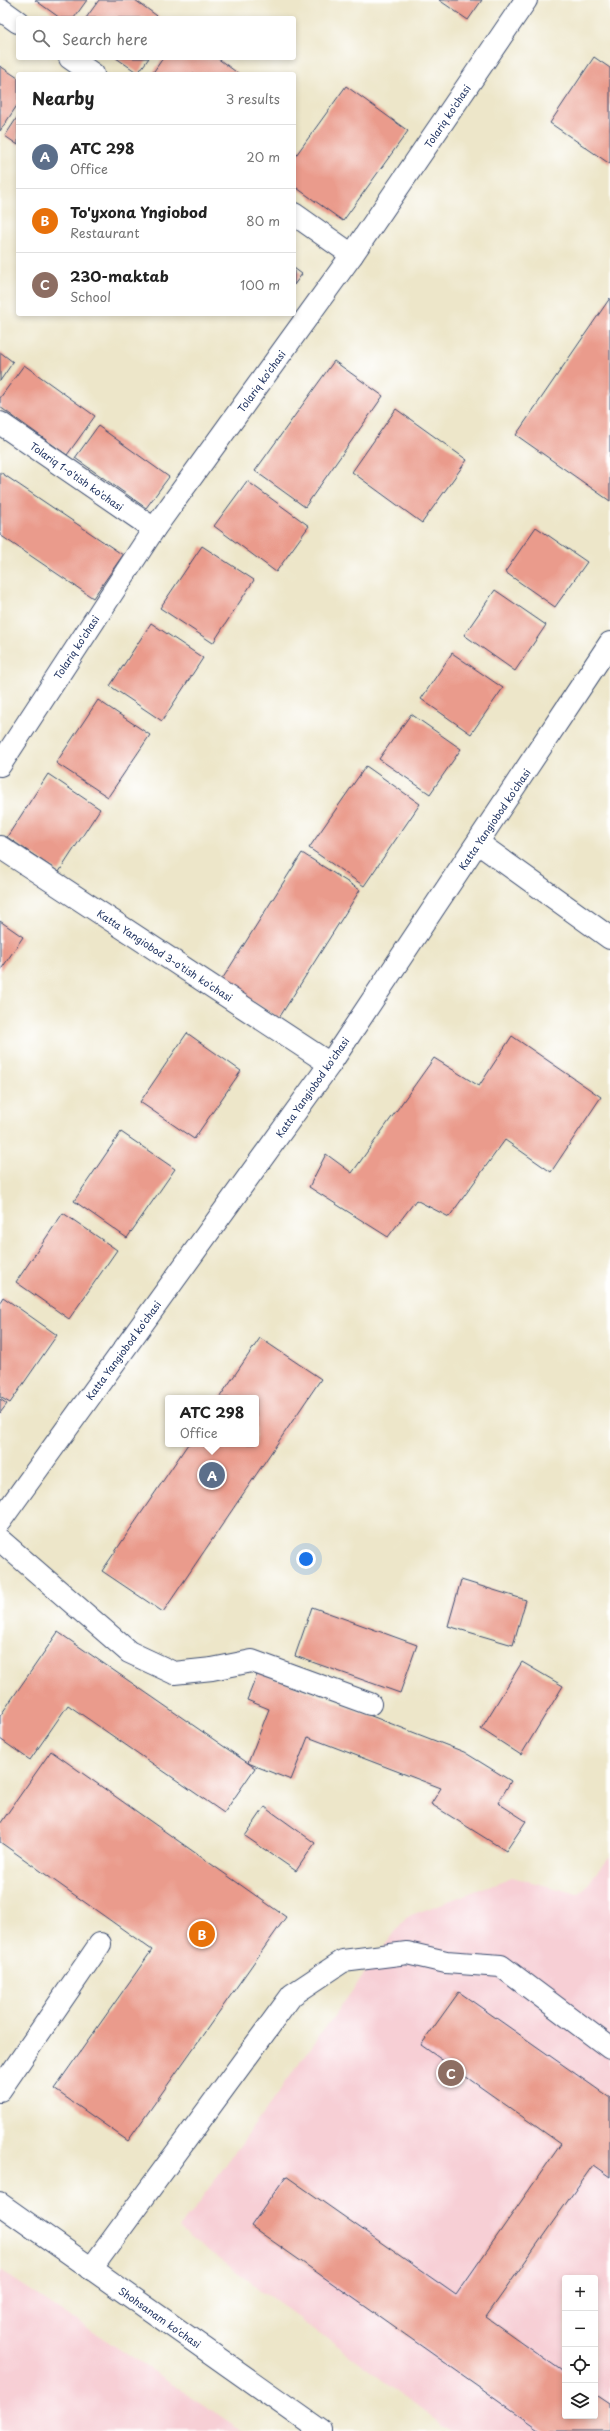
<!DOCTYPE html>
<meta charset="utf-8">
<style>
body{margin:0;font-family:"Playpen Sans",sans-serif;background:#f6f6f6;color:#222}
.controls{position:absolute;right:12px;bottom:12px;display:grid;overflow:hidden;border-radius:4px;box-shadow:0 2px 6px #0003}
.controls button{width:36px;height:36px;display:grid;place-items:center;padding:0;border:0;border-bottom:1px solid #e0e0e0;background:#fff;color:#222;font:20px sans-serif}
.you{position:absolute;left:306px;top:1559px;width:14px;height:14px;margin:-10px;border:3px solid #fff;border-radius:50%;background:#1a73e8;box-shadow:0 0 0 6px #1a73e833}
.badge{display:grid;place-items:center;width:26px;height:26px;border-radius:50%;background:#d1495b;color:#fff;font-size:13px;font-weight:700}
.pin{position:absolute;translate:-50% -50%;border:2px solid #fff;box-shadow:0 1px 4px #0006}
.popup{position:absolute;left:165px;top:1395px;width:94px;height:52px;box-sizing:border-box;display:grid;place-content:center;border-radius:4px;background:#fff;filter:drop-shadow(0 1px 3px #0005);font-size:13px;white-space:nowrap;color:#767676}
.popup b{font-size:15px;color:#222}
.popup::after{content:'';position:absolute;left:50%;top:100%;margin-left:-8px;border:8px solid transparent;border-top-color:#fff}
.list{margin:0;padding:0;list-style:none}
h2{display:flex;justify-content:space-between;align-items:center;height:52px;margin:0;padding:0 16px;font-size:17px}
h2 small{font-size:13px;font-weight:400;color:#767676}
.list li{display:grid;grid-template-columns:26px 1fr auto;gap:12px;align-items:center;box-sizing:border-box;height:64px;padding:0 16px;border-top:1px solid #e0e0e0}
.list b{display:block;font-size:15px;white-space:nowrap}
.list p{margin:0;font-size:13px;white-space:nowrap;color:#767676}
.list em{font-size:13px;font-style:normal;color:#767676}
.icon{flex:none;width:22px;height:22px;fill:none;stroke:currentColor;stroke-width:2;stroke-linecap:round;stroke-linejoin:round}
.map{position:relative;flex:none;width:610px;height:2431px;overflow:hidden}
.search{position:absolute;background:#fff;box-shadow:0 2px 6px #0003;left:16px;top:16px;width:280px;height:44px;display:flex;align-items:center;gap:10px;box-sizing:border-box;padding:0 14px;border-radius:4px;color:#767676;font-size:15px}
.panel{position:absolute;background:#fff;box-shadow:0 2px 6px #0003;left:16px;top:72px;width:280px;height:244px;border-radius:4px}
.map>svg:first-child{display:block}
</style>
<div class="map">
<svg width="610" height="2431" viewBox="0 0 610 2431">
<rect width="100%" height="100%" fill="#fff"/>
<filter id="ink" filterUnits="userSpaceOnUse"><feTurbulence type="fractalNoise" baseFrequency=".025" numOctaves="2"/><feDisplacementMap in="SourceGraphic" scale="8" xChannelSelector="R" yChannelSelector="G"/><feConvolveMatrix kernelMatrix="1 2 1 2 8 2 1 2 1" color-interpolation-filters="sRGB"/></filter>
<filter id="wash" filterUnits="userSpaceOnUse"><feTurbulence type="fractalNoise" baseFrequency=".012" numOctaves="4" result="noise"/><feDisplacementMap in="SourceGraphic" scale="16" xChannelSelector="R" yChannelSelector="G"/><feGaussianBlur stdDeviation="0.9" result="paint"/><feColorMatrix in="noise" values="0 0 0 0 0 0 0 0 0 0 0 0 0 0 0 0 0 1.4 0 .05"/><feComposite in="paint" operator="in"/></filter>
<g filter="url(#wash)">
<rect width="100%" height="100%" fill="#ede6c9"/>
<g fill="#f7cfd5" fill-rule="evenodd">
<path d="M 610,1856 L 610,2431 L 451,2431 L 179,2229 L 406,1917 L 512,1877 L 579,1894 ZM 565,2278 L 595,2278 L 595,2416 L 565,2416 Z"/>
<path d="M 0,2270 L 243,2431 L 0,2431 Z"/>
</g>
<g id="blocks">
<g fill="#ea9b8c">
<path d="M 35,0 L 87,0 L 74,18 L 60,18 Z"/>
<path d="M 99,0 L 135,0 L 160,18 L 86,18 Z"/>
<path d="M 439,0 L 482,0 L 468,20 Z"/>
<path d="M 594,57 L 610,68 L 610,164 L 550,123 Z"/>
<path d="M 116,58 L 149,58 L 138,73 Z"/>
<path d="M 163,58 L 217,58 L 239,74 L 152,74 Z"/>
<path d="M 0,66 L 18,78 L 18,104 L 0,131 Z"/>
<path d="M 346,86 L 408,131 L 343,221 L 294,186 L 294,158 Z"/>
<path d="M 18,116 L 18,145 L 5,136 Z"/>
<path d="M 294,268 L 302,274 L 294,285 Z"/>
<path d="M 610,298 L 610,501 L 516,435 Z"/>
<path d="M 0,352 L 13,362 L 0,381 Z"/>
<path d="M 334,361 L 383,396 L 305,507 L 255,471 Z"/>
<path d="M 24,365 L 95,416 L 67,455 L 0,407 L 0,398 Z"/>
<path d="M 396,409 L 467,460 L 422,523 L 352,472 Z"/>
<path d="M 98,426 L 169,477 L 146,508 L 75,458 Z"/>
<path d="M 0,472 L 123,555 L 93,598 L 0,535 Z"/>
<path d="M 247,481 L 309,526 L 276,572 L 214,526 Z"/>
<path d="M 536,527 L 587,562 L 555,607 L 505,572 Z"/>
<path d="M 202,546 L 254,580 L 213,643 L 160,608 Z"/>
<path d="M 495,590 L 546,625 L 515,671 L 464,635 Z"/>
<path d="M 151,623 L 203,658 L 162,721 L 110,686 Z"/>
<path d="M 452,653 L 503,688 L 471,734 L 421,699 Z"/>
<path d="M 98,700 L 150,735 L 108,797 L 56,763 Z"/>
<path d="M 411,714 L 461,749 L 430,794 L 379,759 Z"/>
<path d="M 366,766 L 420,804 L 364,886 L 309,848 Z"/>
<path d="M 48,774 L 100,809 L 59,872 L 7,837 Z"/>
<path d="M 302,853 L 360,890 L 279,1018 L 221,981 Z"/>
<path d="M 0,921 L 23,937 L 0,971 Z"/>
<path d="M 187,1033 L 241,1071 L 194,1139 L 140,1102 Z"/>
<path d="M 512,1036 L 601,1097 L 551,1172 L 505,1140 L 449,1217 L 416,1200 L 388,1237 L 309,1187 L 326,1154 L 352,1173 L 434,1058 L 479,1086 Z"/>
<path d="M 121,1132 L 175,1169 L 127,1238 L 74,1201 Z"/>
<path d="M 63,1213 L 117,1250 L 69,1319 L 16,1282 Z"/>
<path d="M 3,1297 L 57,1335 L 10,1403 L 0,1397 L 0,1302 Z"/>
<path d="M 260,1338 L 321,1379 L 163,1612 L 102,1571 L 188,1444 L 256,1444 L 256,1398 L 219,1398 Z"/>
<path d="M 0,1399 L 7,1404 L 0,1413 Z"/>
<path d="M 461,1580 L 526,1600 L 513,1645 L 448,1626 Z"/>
<path d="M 312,1607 L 417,1645 L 400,1693 L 295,1656 Z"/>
<path d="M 58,1632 L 255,1768 L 224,1813 L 68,1705 L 30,1760 L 0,1739 L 0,1716 Z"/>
<path d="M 522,1662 L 563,1686 L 521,1755 L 481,1729 Z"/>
<path d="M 258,1672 L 464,1752 L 511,1781 L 498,1803 L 526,1821 L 506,1851 L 431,1804 L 441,1788 L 308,1737 L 291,1780 L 248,1763 L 269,1709 L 247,1700 Z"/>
<path d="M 51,1751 L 286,1917 L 128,2141 L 54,2089 L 152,1950 L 0,1842 L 0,1824 Z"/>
<path d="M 265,1807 L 315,1843 L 296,1871 L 245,1836 Z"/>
<path d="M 459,1992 L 610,2098 L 610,2177 L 593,2165 L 486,2317 L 565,2373 L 565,2416 L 595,2416 L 595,2394 L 610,2404 L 610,2431 L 542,2431 L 251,2226 L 286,2176 L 456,2295 L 561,2144 L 421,2045 Z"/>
</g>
</g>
</g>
<g filter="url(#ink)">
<use href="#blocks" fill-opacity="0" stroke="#3a4a6e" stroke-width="1"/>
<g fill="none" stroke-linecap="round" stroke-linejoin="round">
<defs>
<g id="minor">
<path d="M 0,9 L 18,22"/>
<path d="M 70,58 L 93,74"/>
<path d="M 294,214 L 352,255"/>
<path d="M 0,423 L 154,529"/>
<path d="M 0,765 L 154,529 L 352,255 L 526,0"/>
<path d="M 478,843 L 610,938"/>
<path d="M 0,847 L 330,1064"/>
<path d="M 0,1521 L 330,1064 L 610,643"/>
<path d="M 0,1540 L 129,1652 L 174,1673 L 212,1669 L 252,1661 L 370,1704"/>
<path d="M 0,2090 L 100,1944"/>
<path d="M 0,2204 L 321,2431"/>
<path d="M 91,2269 L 292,1995 L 343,1961 L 407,1953 L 446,1962 L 501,1966 L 610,2048"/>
</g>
</defs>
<use href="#minor" stroke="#3a4a6e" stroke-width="24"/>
<use href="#minor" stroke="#fff" stroke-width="22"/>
</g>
</g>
<g text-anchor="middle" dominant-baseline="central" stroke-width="3" stroke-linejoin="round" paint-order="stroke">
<g font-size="10" fill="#1b2f5e" stroke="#fff">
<text transform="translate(447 116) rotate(-56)">Tolariq ko'chasi</text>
<text transform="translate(261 381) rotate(-54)">Tolariq ko'chasi</text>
<text transform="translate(77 476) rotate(35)">Tolariq 1-o'tish ko'chasi</text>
<text transform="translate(76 647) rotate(-57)">Tolariq ko'chasi</text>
<text transform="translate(494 819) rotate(-56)">Katta Yangiobod ko'chasi</text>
<text transform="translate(165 955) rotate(33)">Katta Yangiobod 3-o'tish ko'chasi</text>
<text transform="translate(312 1087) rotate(-55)">Katta Yangiobod ko'chasi</text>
<text transform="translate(123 1350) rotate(-54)">Katta Yangiobod ko'chasi</text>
<text transform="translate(160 2317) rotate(35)">Shohsanam ko'chasi</text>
</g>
</g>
</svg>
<div class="controls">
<button>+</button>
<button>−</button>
<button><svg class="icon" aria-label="locate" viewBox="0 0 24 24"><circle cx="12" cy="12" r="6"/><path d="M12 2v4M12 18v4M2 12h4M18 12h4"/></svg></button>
<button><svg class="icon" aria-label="layers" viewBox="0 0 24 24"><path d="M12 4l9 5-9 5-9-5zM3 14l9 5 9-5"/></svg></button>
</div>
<div class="you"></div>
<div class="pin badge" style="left:212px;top:1475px;background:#5c6f8a">A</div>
<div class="popup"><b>АТС 298</b>Office</div>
<div class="pin badge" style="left:202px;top:1934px;background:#e8710a">B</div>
<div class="pin badge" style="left:451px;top:2073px;background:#8d6e63">C</div>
<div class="search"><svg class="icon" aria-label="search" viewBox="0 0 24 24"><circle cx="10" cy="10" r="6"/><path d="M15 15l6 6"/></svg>Search here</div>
<section class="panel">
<h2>Nearby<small>3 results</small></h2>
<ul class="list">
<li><span class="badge" style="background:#5c6f8a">A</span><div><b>АТС 298</b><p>Office</p></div><em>20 m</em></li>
<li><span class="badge" style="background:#e8710a">B</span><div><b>To'yxona Yngiobod</b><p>Restaurant</p></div><em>80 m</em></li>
<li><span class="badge" style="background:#8d6e63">C</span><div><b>230-maktab</b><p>School</p></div><em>100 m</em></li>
</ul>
</section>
</div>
